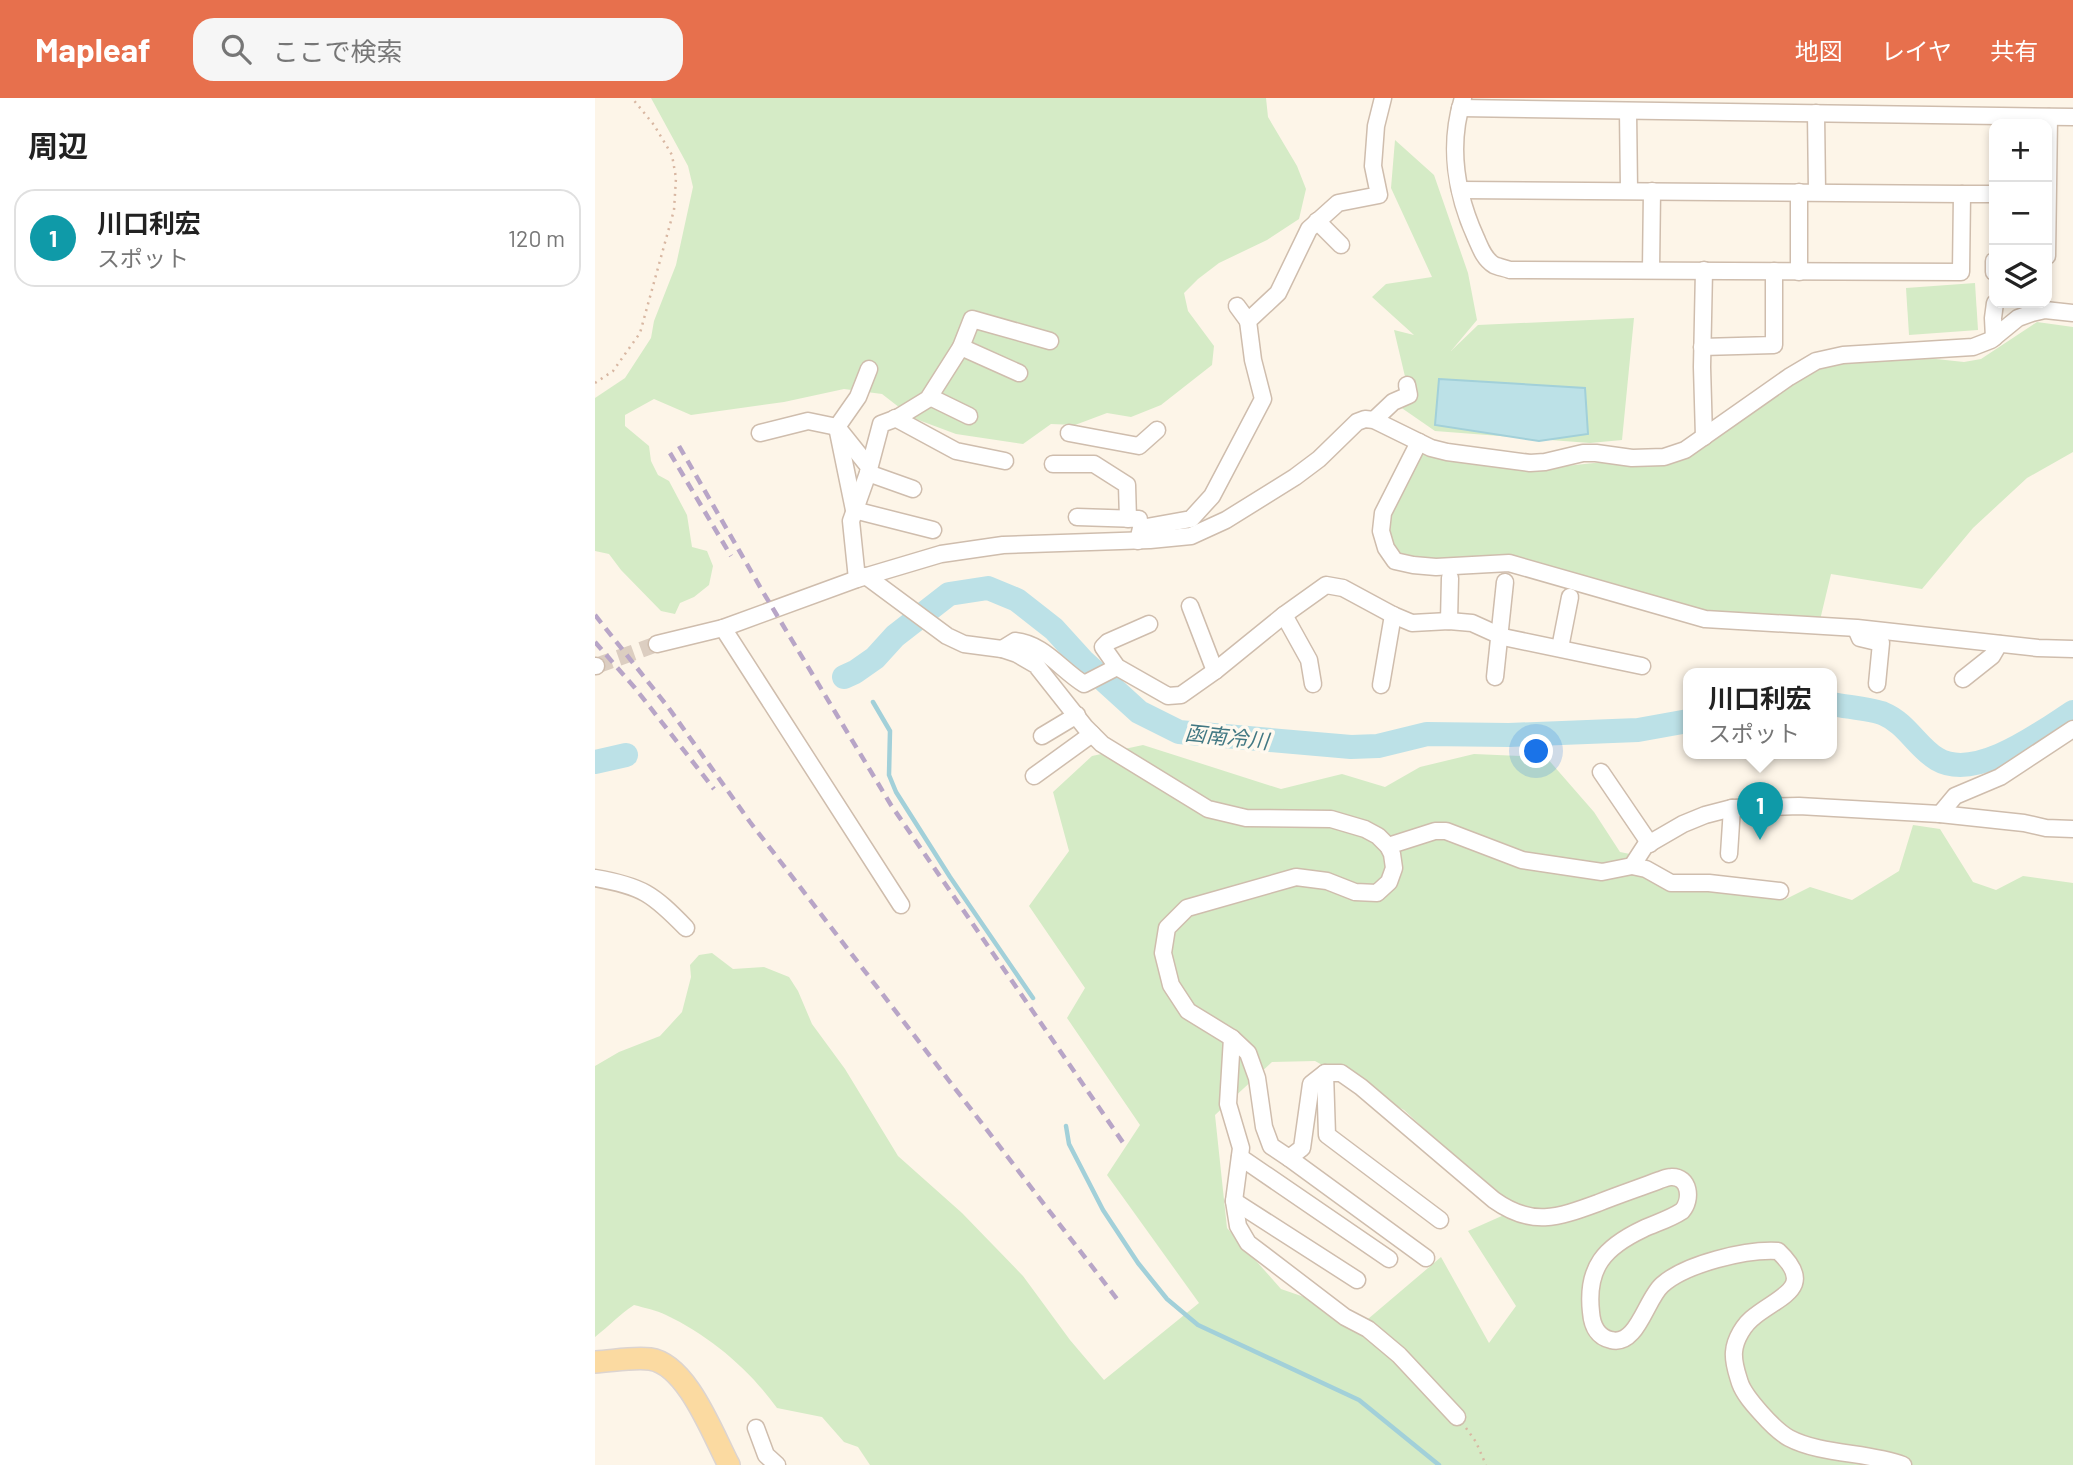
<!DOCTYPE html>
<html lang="ja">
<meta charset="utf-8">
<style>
body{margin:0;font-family:Barlow,"Noto Sans JP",sans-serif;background:#f6f6f6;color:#222}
.controls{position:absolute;right:21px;top:21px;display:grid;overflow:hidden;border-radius:14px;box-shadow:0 4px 10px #0003}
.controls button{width:63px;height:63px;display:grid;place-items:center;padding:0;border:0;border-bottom:2px solid #e0e0e0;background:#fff;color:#222;font:35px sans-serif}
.you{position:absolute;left:942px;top:654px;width:24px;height:24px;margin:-18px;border:5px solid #fff;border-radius:50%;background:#1a73e8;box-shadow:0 0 0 10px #1a73e833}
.badge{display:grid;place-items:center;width:46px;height:46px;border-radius:50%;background:#e7704d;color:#fff;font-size:23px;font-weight:700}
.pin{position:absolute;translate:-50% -58px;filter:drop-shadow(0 2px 4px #0008)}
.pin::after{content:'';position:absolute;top:37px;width:24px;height:21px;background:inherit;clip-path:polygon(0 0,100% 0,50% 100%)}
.popup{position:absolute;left:1088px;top:570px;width:154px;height:91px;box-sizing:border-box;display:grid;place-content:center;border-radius:14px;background:#fff;filter:drop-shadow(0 2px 5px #0005);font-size:23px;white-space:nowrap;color:#767676}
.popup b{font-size:26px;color:#222}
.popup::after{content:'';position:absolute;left:50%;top:100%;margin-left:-14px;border:14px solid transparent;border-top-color:#fff}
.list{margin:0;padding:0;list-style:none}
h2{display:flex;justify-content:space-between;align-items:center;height:91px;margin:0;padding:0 28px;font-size:30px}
h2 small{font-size:23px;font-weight:400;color:#767676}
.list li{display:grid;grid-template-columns:46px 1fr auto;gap:21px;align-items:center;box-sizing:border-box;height:98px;margin:0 14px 14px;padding:0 14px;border:2px solid #e0e0e0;border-radius:21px}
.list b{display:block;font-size:26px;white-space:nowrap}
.list p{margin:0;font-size:23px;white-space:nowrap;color:#767676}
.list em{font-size:23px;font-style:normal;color:#767676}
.icon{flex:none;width:38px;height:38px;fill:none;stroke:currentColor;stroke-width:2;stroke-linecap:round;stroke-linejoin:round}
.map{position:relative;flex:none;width:1478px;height:1367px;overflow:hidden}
header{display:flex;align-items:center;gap:42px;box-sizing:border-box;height:98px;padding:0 35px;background:#e7704d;color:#fff}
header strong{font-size:33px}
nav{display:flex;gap:38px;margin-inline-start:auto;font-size:24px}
.search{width:490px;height:63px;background:#f6f6f6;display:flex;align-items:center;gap:18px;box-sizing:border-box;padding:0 24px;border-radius:21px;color:#767676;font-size:26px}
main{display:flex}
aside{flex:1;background:#fff}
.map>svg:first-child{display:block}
</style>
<header>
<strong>Mapleaf</strong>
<div class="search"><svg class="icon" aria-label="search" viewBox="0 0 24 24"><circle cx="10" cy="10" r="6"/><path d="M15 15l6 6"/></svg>ここで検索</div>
<nav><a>地図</a><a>レイヤ</a><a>共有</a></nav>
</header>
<main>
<aside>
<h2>周辺<small></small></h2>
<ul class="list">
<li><span class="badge" style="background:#0f9aa8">1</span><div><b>川口利宏</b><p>スポット</p></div><em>120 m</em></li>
</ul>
</aside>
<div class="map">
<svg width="1478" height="1367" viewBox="0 0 1478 1367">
<rect width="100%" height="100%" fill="#fdf5e8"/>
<g fill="#d5ebc6" fill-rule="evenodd">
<path d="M 56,0 L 671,0 L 673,19 L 702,68 L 711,91 L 704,121 L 672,142 L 624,165 L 603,181 L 589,195 L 593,213 L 619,248 L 617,267 L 566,307 L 536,319 L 512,315 L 480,327 L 456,326 L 428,346 L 361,336 L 318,320 L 287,296 L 249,291 L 189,304 L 96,317 L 59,301 L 30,317 L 30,328 L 54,348 L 56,363 L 63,377 L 74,383 L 92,417 L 97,449 L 112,453 L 118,468 L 114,487 L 99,499 L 85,505 L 80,516 L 66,513 L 26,472 L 14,456 L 0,453 L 0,300 L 30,280 L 56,240 L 59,223 L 81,167 L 98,89 L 93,68 Z"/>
<path d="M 800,42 L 839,77 L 873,175 L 882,222 L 856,253 L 883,227 L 1039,220 L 1027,342 L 995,345 L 840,333 L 798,304 L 812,287 L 799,232 L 819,237 L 777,199 L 791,186 L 837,179 L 796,90 Z"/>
<path d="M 1380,185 L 1383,232 L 1314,237 L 1311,190 Z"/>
<path d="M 1442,224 L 1478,229 L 1478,354 L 1432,380 L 1378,430 L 1327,491 L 1236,476 L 1225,522 L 1118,516 L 903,464 L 833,463 L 798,455 L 788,415 L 831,347 L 952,370 L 1027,362 L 1087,353 L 1221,263 L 1341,261 L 1369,264 L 1386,261 Z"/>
<path d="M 548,647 L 686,691 L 747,676 L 790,689 L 825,669 L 879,656 L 951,659 L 999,714 L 1025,754 L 1045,758 L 1077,787 L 1162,790 L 1189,802 L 1215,789 L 1257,802 L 1304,773 L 1318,727 L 1345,731 L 1378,784 L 1401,792 L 1428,778 L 1478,785 L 1478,1367 L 275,1367 L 263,1349 L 249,1344 L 227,1319 L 182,1310 C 154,1271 115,1238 71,1217 C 61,1212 50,1210 39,1207 C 25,1216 14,1228 0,1239 L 0,968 L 24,954 L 65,938 L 87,914 L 96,879 L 95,867 L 104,857 L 117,855 L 138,871 L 169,869 L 194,879 L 203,893 L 217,926 L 250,971 L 303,1058 L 367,1115 L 428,1178 L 475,1242 L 509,1282 L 604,1205 L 512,1077 L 545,1027 L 472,920 L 490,890 L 434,808 L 474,753 L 458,694 L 497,658 ZM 720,963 L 809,1012 L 918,1113 L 873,1133 L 921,1208 L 894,1245 L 846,1159 L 773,1221 L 686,1191 L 632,1130 L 620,1017 L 677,964 Z"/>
</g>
<path fill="#bce1e7" stroke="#a2d0d9" stroke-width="2" d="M 844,281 L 990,290 L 993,336 L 944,343 L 840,327 Z"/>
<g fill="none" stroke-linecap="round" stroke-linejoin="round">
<g stroke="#a2d0d9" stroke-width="4.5">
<path d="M 260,574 L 263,580"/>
<path d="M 278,604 L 295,633 L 294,677 L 301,694 L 355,779 L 438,900"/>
<path d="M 471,1028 L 474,1046 L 508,1112 L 543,1165 L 572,1201 L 603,1227 L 764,1302 L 844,1367"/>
</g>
<g stroke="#bce1e7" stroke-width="24">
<path d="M 249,579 L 260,574 L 280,560 L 300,538 L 354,496 L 393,490 L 422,502 L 459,531 L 489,564 L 544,614 L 584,634 L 756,649 L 783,648 L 832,636 L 914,637 L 1043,632 L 1093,623"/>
<path d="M 1237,606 C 1251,609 1277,611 1289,616 C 1311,625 1323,650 1342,661 C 1381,684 1447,634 1478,614"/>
<path d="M 0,664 L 31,657"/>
</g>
<path stroke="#dccec1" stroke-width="16" stroke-dasharray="16 8" stroke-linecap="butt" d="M 1,568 L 62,546"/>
<defs>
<g id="minor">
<path d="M 868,0 C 853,47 861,96 881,140 C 885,149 889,161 899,167 C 903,169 910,170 915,172 L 1366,174 L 1367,96 L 1399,96"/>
<path d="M 865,10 L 1478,19"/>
<path d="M 1033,13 L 1034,92"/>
<path d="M 1221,15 L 1222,94"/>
<path d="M 865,92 L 1367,96"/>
<path d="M 1204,94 L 1204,174"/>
<path d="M 722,123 L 746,147"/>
<path d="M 1452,158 L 1454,19"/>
<path d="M 1399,163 L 1399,174"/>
<path d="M 1056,172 L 1057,93"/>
<path d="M 1109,172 L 1107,269 L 1109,339"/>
<path d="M 642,208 L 653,223"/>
<path d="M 1399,240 L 1398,220 L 1400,205"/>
<path d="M 366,249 L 424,275"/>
<path d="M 1107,249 L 1179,247 L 1179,173"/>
<path d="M 274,271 L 263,299 L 242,329 L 259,412 L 338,432"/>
<path d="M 335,299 L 374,318"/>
<path d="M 300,320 L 361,353 L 410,363"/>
<path d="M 779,322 L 798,304 L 814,297 L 812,287"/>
<path d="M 165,335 L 213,323 L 242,329 L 274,369"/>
<path d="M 474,335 L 544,348 L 562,332"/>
<path d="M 824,344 L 788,415 L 786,433 L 791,450 L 800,463 L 818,467 L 841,469 L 914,465 L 1110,521 L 1262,530 L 1443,550 L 1478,551"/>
<path d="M 458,366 L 499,366 L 532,387 L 533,421"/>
<path d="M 273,375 L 318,391"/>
<path d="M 482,419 L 544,421"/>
<path d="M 543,443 L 546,430 L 596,421 L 617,398 L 668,301 L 658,262 L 653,223 L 683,195 L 714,131 L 743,105 L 784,97 L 778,68 L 781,28 L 788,0"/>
<path d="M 271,478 L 352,538 L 369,546 L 407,551 L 422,556 L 441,567 L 490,629 L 507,646 L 613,711 L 651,720 L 736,721 L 770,731 L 783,738 L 793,748 L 797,756 L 799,770 L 794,784 L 782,795 L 760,794 L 732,783 L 701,779 L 592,810 L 572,830 L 568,855 L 576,887 L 593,913 L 637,940 L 653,955 L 662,980 L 669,1029 L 676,1048 L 694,1060 L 707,1050 L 716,986 L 730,975 L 746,975 L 766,989 L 899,1102 C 937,1129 962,1120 1003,1105 C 1023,1097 1044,1090 1065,1082 C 1068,1081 1072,1079 1076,1079 C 1095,1078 1097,1102 1087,1113 C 1075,1121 1061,1125 1048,1131 C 1010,1149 991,1169 996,1214 C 997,1227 1002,1239 1016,1242 C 1042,1249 1051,1201 1067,1187 C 1090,1166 1151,1151 1183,1153 C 1221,1189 1187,1197 1160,1218 C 1149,1226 1140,1241 1139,1254 C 1138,1265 1142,1275 1145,1285 C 1149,1296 1158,1306 1166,1315 C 1174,1324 1183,1334 1194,1340 C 1226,1357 1274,1354 1308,1367"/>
<path d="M 262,481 L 256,423 L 273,375 L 286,326 L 302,320 L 333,301 L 366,249 L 377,221 L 455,243"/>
<path d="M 595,508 L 620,573"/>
<path d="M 689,517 L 714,562 L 718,586"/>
<path d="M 854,523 L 855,480"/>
<path d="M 554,526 L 513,544 L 508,549 L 522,569 L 573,598 L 586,597 L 620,573 L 689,517 L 731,487 L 748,490 L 798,517 L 817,525 L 854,523 L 877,525 L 908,539 L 1047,568"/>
<path d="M 128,530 L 306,807"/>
<path d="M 1262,533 L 1265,540 L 1286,545 L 1282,586"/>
<path d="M 62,546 L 128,530 L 262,481 L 346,456 L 408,447 L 555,442 L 596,438 L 631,422 L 700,379 L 724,361 L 762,324 L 770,321 L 779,322 L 836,350 L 852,354 L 935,365 L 950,364 L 988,355 L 1001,355 L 1037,360 L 1069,359 L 1090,352 L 1194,279 L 1221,263 L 1248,257 L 1378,249 L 1396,242 L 1423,220 L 1437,215 L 1450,212 L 1478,215"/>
<path d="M 965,550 L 975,499"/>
<path d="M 407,551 L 420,543 C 449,546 465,571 489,586 L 522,569"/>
<path d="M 0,568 L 1,568"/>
<path d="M 900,579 L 910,484"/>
<path d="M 1368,581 L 1397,558 L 1404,546"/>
<path d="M 786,587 L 798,517"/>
<path d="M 447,638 L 482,617"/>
<path d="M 1006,674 L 1055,746"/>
<path d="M 439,678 L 497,636"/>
<path d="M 1345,716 L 1360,698 L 1405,679 L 1478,631"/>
<path d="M 793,748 L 840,733 L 851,733 L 927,762 L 1007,774 L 1037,768 L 1050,748 L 1088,726 L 1110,717 L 1137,710 L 1204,708 L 1345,716 L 1429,725 L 1451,730 L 1478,731"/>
<path d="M 1134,756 L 1137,710"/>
<path d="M 1037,768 L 1051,771 L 1076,785 L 1114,785 L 1185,793"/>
<path d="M 0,780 C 47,788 58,796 91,830"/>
<path d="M 637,940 L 633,1006 L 646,1050 L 639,1103 L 643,1128 L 653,1145 L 750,1219 L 773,1231 L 804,1257 L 862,1319"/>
<path d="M 730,975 L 732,1037 L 845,1122"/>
<path d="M 645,1059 L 794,1161"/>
<path d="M 694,1060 L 831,1160"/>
<path d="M 639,1103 L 762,1182"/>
<path d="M 161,1330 L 171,1357 L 182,1367"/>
</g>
<path id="major" d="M 0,1264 C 18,1263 37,1259 55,1261 C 92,1266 118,1337 134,1367"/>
</defs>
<use href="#minor" stroke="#cfbdad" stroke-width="19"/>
<use href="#major" stroke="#dcd4d0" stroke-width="24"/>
<g stroke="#d8b7a2" stroke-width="2.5" stroke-dasharray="2 5" stroke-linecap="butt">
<path d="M 0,285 L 18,273 L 45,235 L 79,112 L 81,80 L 77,57 L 59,27 L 37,0"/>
<path d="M 871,1330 L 881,1344 L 891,1367"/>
</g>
<use href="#minor" stroke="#fff" stroke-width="16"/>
<use href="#major" stroke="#fbdaa1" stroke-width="21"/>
<g stroke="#b8a5c7" stroke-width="4.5" stroke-dasharray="10 7" stroke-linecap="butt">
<path d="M 84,348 L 168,494 L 296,707 L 529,1046"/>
<path d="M 75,355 L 136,458"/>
<path d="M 0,517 L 73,609 L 155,724 L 522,1201"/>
<path d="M 0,544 L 40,590 L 119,691"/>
</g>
</g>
<g text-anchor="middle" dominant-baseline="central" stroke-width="7" stroke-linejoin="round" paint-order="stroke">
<g font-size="21" font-style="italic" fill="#427883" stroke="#fff9ef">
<text transform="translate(632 638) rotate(6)">函南冷川</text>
</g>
</g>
</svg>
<div class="controls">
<button>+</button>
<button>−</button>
<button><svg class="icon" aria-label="layers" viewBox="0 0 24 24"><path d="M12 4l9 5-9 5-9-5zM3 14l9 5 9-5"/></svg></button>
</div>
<div class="you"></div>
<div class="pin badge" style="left:1165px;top:742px;background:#0f9aa8">1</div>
<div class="popup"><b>川口利宏</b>スポット</div>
</div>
</main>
